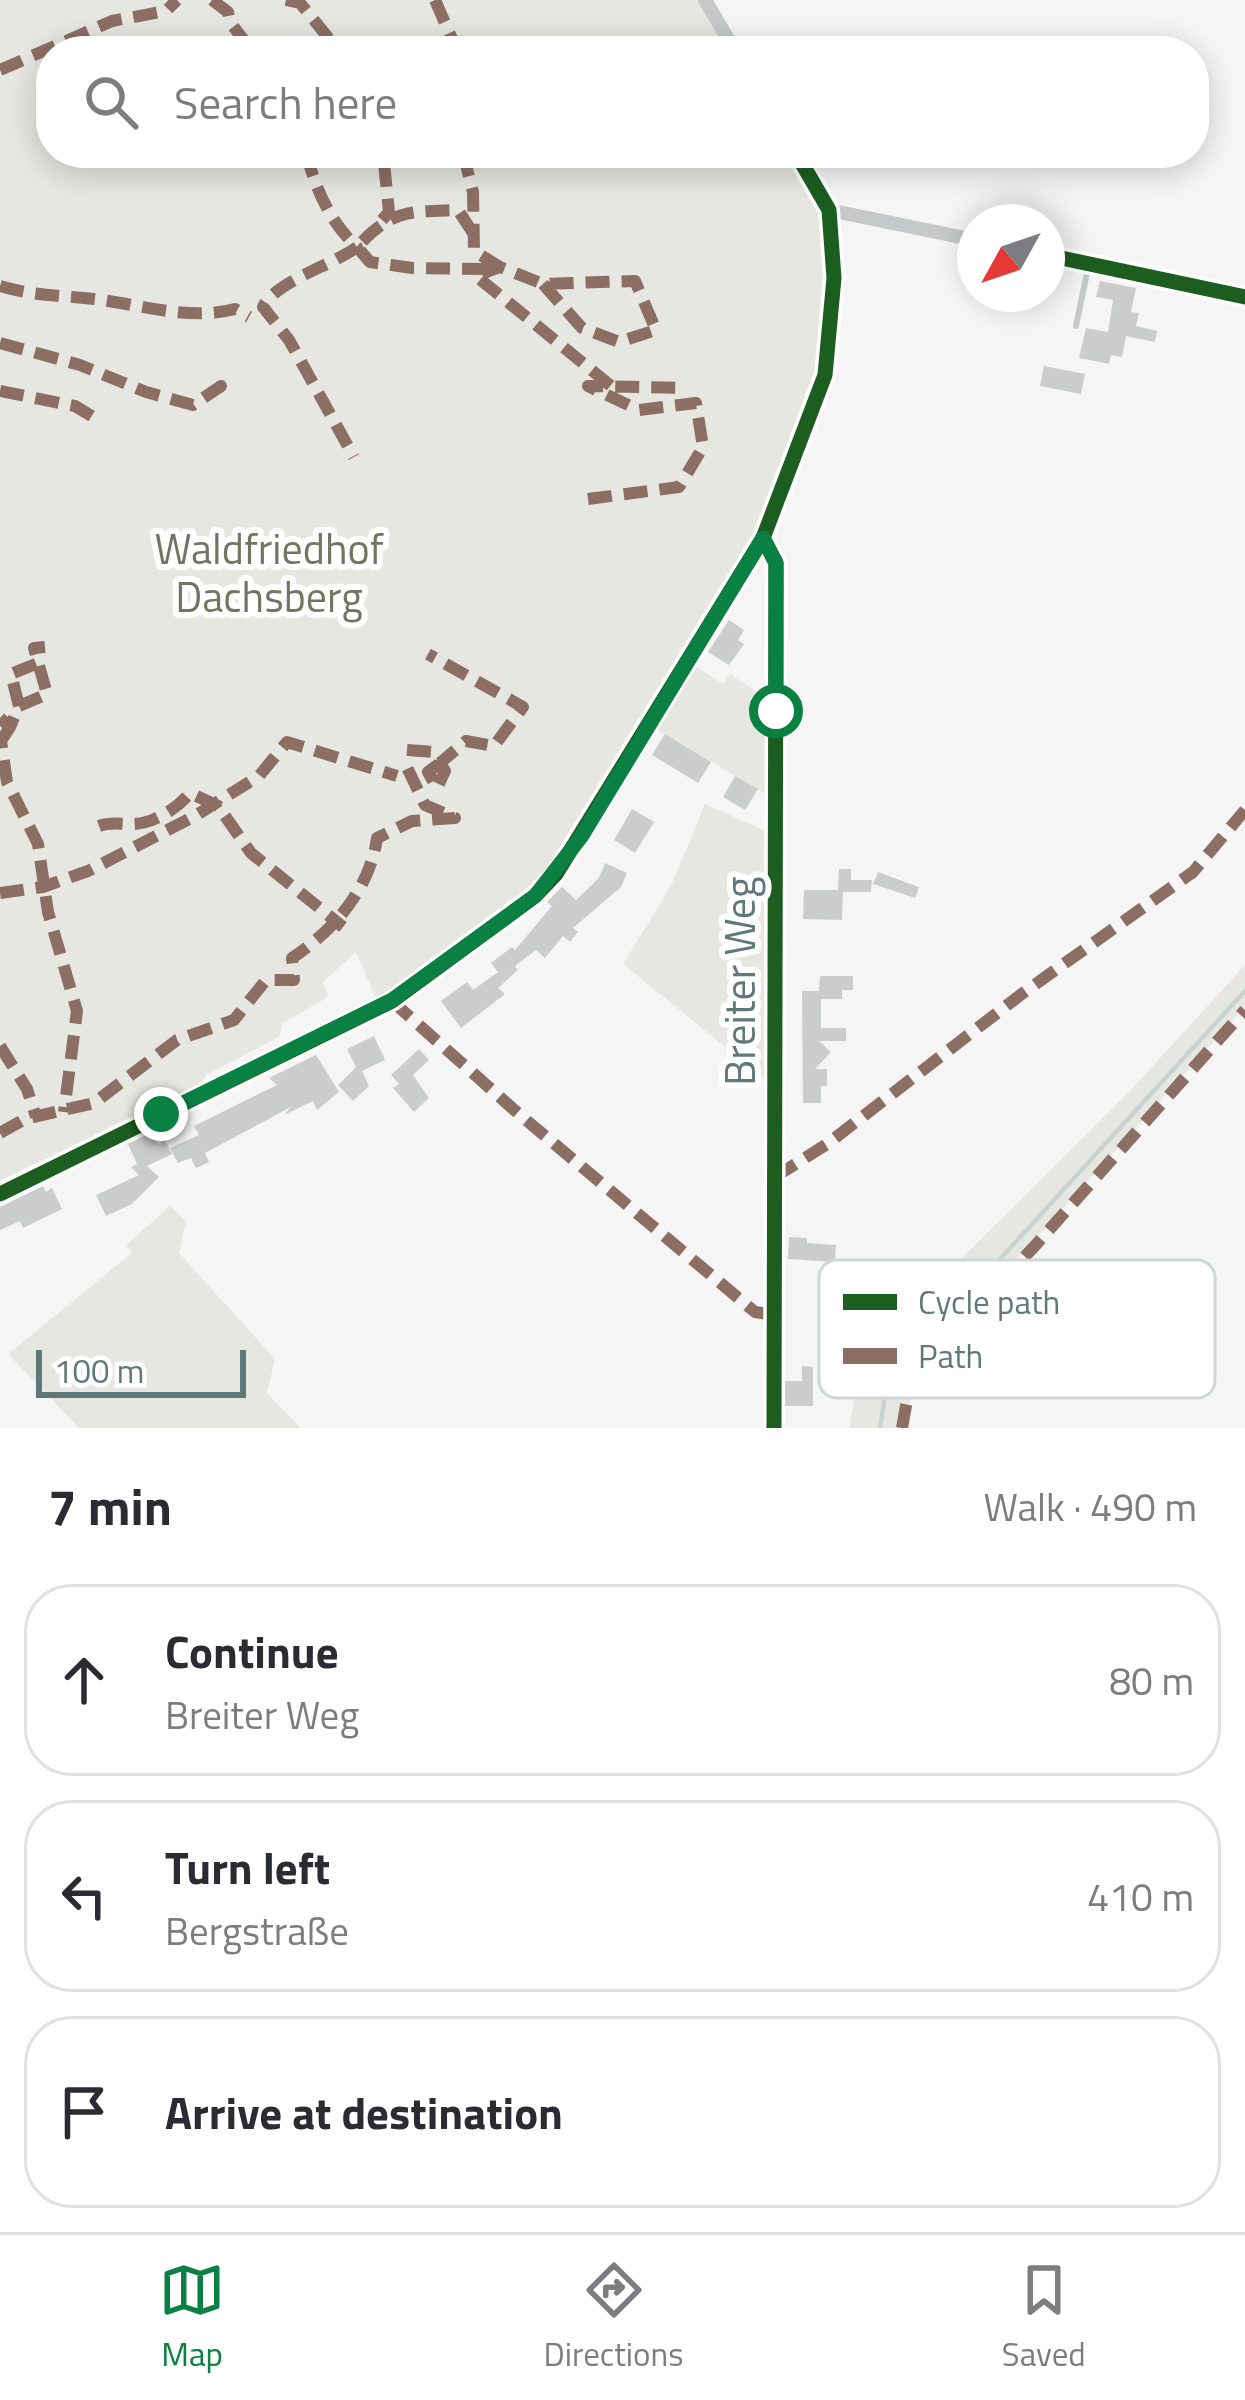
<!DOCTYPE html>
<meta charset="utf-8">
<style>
body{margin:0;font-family:"Titillium Web",sans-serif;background:#f2f2f3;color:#2b2b33}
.compass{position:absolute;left:957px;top:204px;width:108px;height:108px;border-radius:50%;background:#fff;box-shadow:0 6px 30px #0003;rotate:230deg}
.scale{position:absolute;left:36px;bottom:30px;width:210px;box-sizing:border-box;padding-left:12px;border:6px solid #5e7978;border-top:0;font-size:33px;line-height:42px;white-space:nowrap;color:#5e7978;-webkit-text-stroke:9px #fff;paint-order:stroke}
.stop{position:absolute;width:36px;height:36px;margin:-27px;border:9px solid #0b8043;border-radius:50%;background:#fff}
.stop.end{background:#0b8043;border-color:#fff;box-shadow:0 3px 12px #0008}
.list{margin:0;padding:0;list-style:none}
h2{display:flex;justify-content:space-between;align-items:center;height:156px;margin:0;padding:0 48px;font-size:51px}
h2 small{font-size:39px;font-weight:400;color:#7c7c81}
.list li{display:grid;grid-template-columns:78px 1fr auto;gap:36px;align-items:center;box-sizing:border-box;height:192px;margin:0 24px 24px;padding:0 24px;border:3px solid #e1e1e2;border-radius:48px}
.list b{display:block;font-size:45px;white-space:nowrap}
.list p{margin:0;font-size:39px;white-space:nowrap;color:#7c7c81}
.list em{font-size:39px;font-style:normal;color:#7c7c81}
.icon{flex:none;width:66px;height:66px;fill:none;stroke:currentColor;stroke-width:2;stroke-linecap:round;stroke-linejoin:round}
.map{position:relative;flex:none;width:1245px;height:1428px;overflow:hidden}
.search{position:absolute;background:#fff;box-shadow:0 6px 30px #0003;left:36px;right:36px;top:36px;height:132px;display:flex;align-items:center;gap:30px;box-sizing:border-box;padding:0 42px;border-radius:48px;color:#7c7c81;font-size:45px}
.sheet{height:804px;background:#fff}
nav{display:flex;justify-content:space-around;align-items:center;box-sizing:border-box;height:168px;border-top:3px solid #e1e1e2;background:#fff;font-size:33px;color:#7c7c81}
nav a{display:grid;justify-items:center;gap:6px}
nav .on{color:#0b8043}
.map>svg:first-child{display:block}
</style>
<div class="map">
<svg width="1245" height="1428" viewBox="0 0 1245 1428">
<rect width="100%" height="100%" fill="#f6f5f5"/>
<g fill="#e7e7e2">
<path d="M 0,0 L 697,0 L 729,51 L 51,51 L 51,153 L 794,153 L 826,204 L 828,298 L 818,378 L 759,534 L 578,834 L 541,884 L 494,922 L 378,1003 L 356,952 L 323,982 L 328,997 L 283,1023 L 279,1037 L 206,1075 L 198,1088 L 0,1180 Z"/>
<path d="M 694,665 L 723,684 L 730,674 L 769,700 L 769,796 L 656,729 Z"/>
<path d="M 705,804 L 768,832 L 767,1081 L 623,964 L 671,886 Z"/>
<path d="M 1245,965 L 1245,1007 L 935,1350 L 904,1414 L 903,1428 L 849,1428 L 861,1358 L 1129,1092 Z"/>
<path d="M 170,1206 L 186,1221 L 179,1253 L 275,1359 L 267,1393 L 301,1428 L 79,1428 L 8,1354 L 132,1253 L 126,1245 Z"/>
</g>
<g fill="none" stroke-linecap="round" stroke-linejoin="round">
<path stroke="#c8d4d1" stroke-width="4.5" d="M 880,1428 L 886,1389 L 907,1361 L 1245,991"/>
</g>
<g fill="#cbcdcd">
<path d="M 1100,281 L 1136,288 L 1131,312 L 1139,313 L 1136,326 L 1157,331 L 1155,342 L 1126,336 L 1122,357 L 1111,355 L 1109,364 L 1079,358 L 1086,328 L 1108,332 L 1113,300 L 1096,297 Z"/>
<path d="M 1044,366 L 1085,374 L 1081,394 L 1040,386 Z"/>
<path d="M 729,620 L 744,630 L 738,640 L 744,644 L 729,665 L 708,652 Z"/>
<path d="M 665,734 L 711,762 L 698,783 L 652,755 Z"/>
<path d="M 735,776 L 758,789 L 745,810 L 723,797 Z"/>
<path d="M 632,809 L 654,822 L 635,853 L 614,840 Z"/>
<path d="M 605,863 L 627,873 L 621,887 L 573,928 L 578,932 L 570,942 L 563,936 L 545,958 L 536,950 L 515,966 L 518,970 L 498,988 L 505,994 L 461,1028 L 441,1001 L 467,982 L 473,990 L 498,972 L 491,963 L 512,947 L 515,950 L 552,906 L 547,902 L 562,887 L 576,900 L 599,878 Z"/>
<path d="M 839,869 L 851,869 L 851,880 L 872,880 L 871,892 L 843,892 L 842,920 L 803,919 L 804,890 L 838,890 Z"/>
<path d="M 878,872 L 919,887 L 915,898 L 873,884 Z"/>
<path d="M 820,976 L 853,976 L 853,990 L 842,990 L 842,999 L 821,999 L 821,1028 L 846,1028 L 846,1041 L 819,1041 L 831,1052 L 815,1069 L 827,1069 L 827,1086 L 821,1086 L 821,1103 L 803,1103 L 802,991 L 819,991 Z"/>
<path d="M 374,1036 L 385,1060 L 362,1071 L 369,1086 L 353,1101 L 338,1085 L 356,1067 L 347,1049 Z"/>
<path d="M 419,1049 L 429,1060 L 413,1075 L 429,1098 L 414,1112 L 393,1088 L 399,1084 L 391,1075 Z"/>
<path d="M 316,1055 L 339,1092 L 317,1110 L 313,1101 L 284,1115 L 291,1107 L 205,1153 L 209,1162 L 196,1168 L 191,1158 L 178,1163 L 170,1148 L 199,1135 L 194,1126 L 277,1085 L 269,1078 Z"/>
<path d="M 152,1132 L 158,1144 L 165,1140 L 172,1154 L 147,1166 L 159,1177 L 132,1204 L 106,1216 L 96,1195 L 139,1175 L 131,1167 L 137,1164 L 128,1144 Z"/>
<path d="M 43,1186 L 46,1192 L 52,1188 L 62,1209 L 23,1228 L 20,1221 L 0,1230 L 0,1207 Z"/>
<path d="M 789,1237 L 807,1238 L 807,1243 L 836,1245 L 835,1262 L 788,1259 Z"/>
<path d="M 802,1366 L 813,1367 L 813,1406 L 785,1406 L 785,1381 L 802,1381 Z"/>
</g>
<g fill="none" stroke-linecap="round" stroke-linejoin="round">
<path stroke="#c6c9c9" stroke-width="6" d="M 1076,326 L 1088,268"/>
<g stroke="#c6c9c9" stroke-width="14">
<path d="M 705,0 L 735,51"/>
<path d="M 829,210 L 975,240"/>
<path d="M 1047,255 L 1245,297"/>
<path d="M 763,538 L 776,563 L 774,1428"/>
<path d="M 0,1194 L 392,1001 L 535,896 L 556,874 L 763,538 L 825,375 L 834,278 L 829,210 L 796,153"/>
</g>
<g stroke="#8d6e63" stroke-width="12" stroke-dasharray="24 12" stroke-linecap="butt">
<path d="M 212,0 L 228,12 L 230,22 L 252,51"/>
<path d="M 286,0 L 300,3 L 339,51"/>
<path d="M 435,0 L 452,39 L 453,51"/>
<path d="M 0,70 L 112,21 L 166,11 L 177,0"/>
<path d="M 306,153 C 316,189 329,221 357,247 C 331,266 276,281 263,307 L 289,340 L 354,457"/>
<path d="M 463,153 L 473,192 L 474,251 L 500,267"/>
<path d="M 382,220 L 389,212 L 383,153"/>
<path d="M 473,233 L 458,210 C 407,212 393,209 357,247 L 370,262 L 412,268 L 490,269"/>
<path d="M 543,284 L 582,328 L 619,342 L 656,330 L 635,281 L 543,284 L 500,267 L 476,276 L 611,386"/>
<path d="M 0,286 C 31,295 52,295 84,298 C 135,302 185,322 235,309 L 249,317"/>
<path d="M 0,343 L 80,365 L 146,392 L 193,405 L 221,386 L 213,393"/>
<path d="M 0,391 L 75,406 L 98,420"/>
<path d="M 588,499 L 679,487 L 703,447 L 696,403 L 639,410 L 588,386 L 685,388"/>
<path d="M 19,706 L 11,674 L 38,663"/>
<path d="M 0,718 L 10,727 L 19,706 L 47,694 L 34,648 L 45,647"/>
<path d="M 10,727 L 1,741 L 7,782 L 38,844 L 48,912 L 77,1011 L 64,1112"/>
<path d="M 407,750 L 435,752 L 440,763 L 466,741 L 494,746 L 523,707 L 428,654"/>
<path d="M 440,763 L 445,771 L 437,788 L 428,772 Z"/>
<path d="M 99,826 C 110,822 117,824 129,824 C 151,825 176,810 190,793 L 218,806 L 251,853 L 343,927"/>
<path d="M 0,893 L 43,887 L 88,871 L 195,816 L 259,776 L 287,742 L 397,776"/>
<path d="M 392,1001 L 520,1115 L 755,1312 L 775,1315"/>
<path d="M 0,1046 L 27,1089 L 36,1117"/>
<path d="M 0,1133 L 25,1119 L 94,1103 L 177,1040 L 234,1020 L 266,980 L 294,980 L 292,958 C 334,930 370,889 377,838 L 412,821 L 455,818 L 425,805 L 403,759"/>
<path d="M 775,1177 L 827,1144 L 1023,993 L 1193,872 L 1245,810"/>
<path d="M 902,1428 L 909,1389 L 935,1350 L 1033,1248 L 1245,1010"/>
</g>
<defs>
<g id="cycleway">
<path d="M 1047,255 L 1245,297"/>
<path d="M 763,538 L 776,563 L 774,1428"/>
<path d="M 0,1194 L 392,1001 L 535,896 L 556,874 L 763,538 L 825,375 L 834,278 L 829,210 L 796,153"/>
</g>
</defs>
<use href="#cycleway" stroke="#fff" stroke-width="22"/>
<use href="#cycleway" stroke="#1b5e20" stroke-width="15"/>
</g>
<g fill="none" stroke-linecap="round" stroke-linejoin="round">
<path stroke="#0b8043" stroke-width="15" d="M 161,1114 L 392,1000 L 535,896 L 581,837 L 763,538 L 776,563 L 776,711"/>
</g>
<g text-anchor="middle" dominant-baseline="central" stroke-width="12" stroke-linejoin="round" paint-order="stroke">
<g font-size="42" fill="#707761" stroke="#fff">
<text x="269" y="548">Waldfriedhof<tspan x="269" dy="48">Dachsberg</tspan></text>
</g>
<g font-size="42" fill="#5e7978" stroke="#fff">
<text transform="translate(739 981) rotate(-90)">Breiter Weg</text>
</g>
</g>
<rect x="819" y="1260" width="396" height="138" rx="18" fill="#fff" stroke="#cfd7d6" stroke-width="3"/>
<rect x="843" y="1294" width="54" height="16" fill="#1b5e20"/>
<rect x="843" y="1348" width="54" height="16" fill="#8d6e63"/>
<g font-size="33" fill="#5e7978">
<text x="918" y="1314">Cycle path</text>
<text x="918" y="1368">Path</text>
</g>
</svg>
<svg class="compass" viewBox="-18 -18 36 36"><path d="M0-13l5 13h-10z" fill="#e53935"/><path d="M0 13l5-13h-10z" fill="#7c7c81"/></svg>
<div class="scale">100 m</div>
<div class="stop" style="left:776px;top:711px"></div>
<div class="stop end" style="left:161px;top:1114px"></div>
<div class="search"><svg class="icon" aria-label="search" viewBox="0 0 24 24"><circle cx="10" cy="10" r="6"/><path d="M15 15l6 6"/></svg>Search here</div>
</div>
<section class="sheet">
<h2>7 min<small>Walk · 490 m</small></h2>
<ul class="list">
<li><svg class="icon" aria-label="ahead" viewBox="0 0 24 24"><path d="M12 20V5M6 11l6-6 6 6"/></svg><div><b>Continue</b><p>Breiter Weg</p></div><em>80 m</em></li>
<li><svg class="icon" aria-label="left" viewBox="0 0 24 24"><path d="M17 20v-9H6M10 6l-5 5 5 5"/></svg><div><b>Turn left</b><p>Bergstraße</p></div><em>410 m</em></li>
<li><svg class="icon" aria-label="arrive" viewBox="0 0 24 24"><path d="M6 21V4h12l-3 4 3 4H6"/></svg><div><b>Arrive at destination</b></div></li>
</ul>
</section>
<nav>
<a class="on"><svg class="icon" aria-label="map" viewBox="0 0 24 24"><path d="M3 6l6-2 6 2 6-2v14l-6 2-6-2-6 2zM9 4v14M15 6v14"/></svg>Map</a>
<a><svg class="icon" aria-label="directions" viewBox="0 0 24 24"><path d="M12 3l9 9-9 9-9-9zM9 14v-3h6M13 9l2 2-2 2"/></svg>Directions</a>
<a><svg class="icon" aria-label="saved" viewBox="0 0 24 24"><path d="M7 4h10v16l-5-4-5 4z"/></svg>Saved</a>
</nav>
